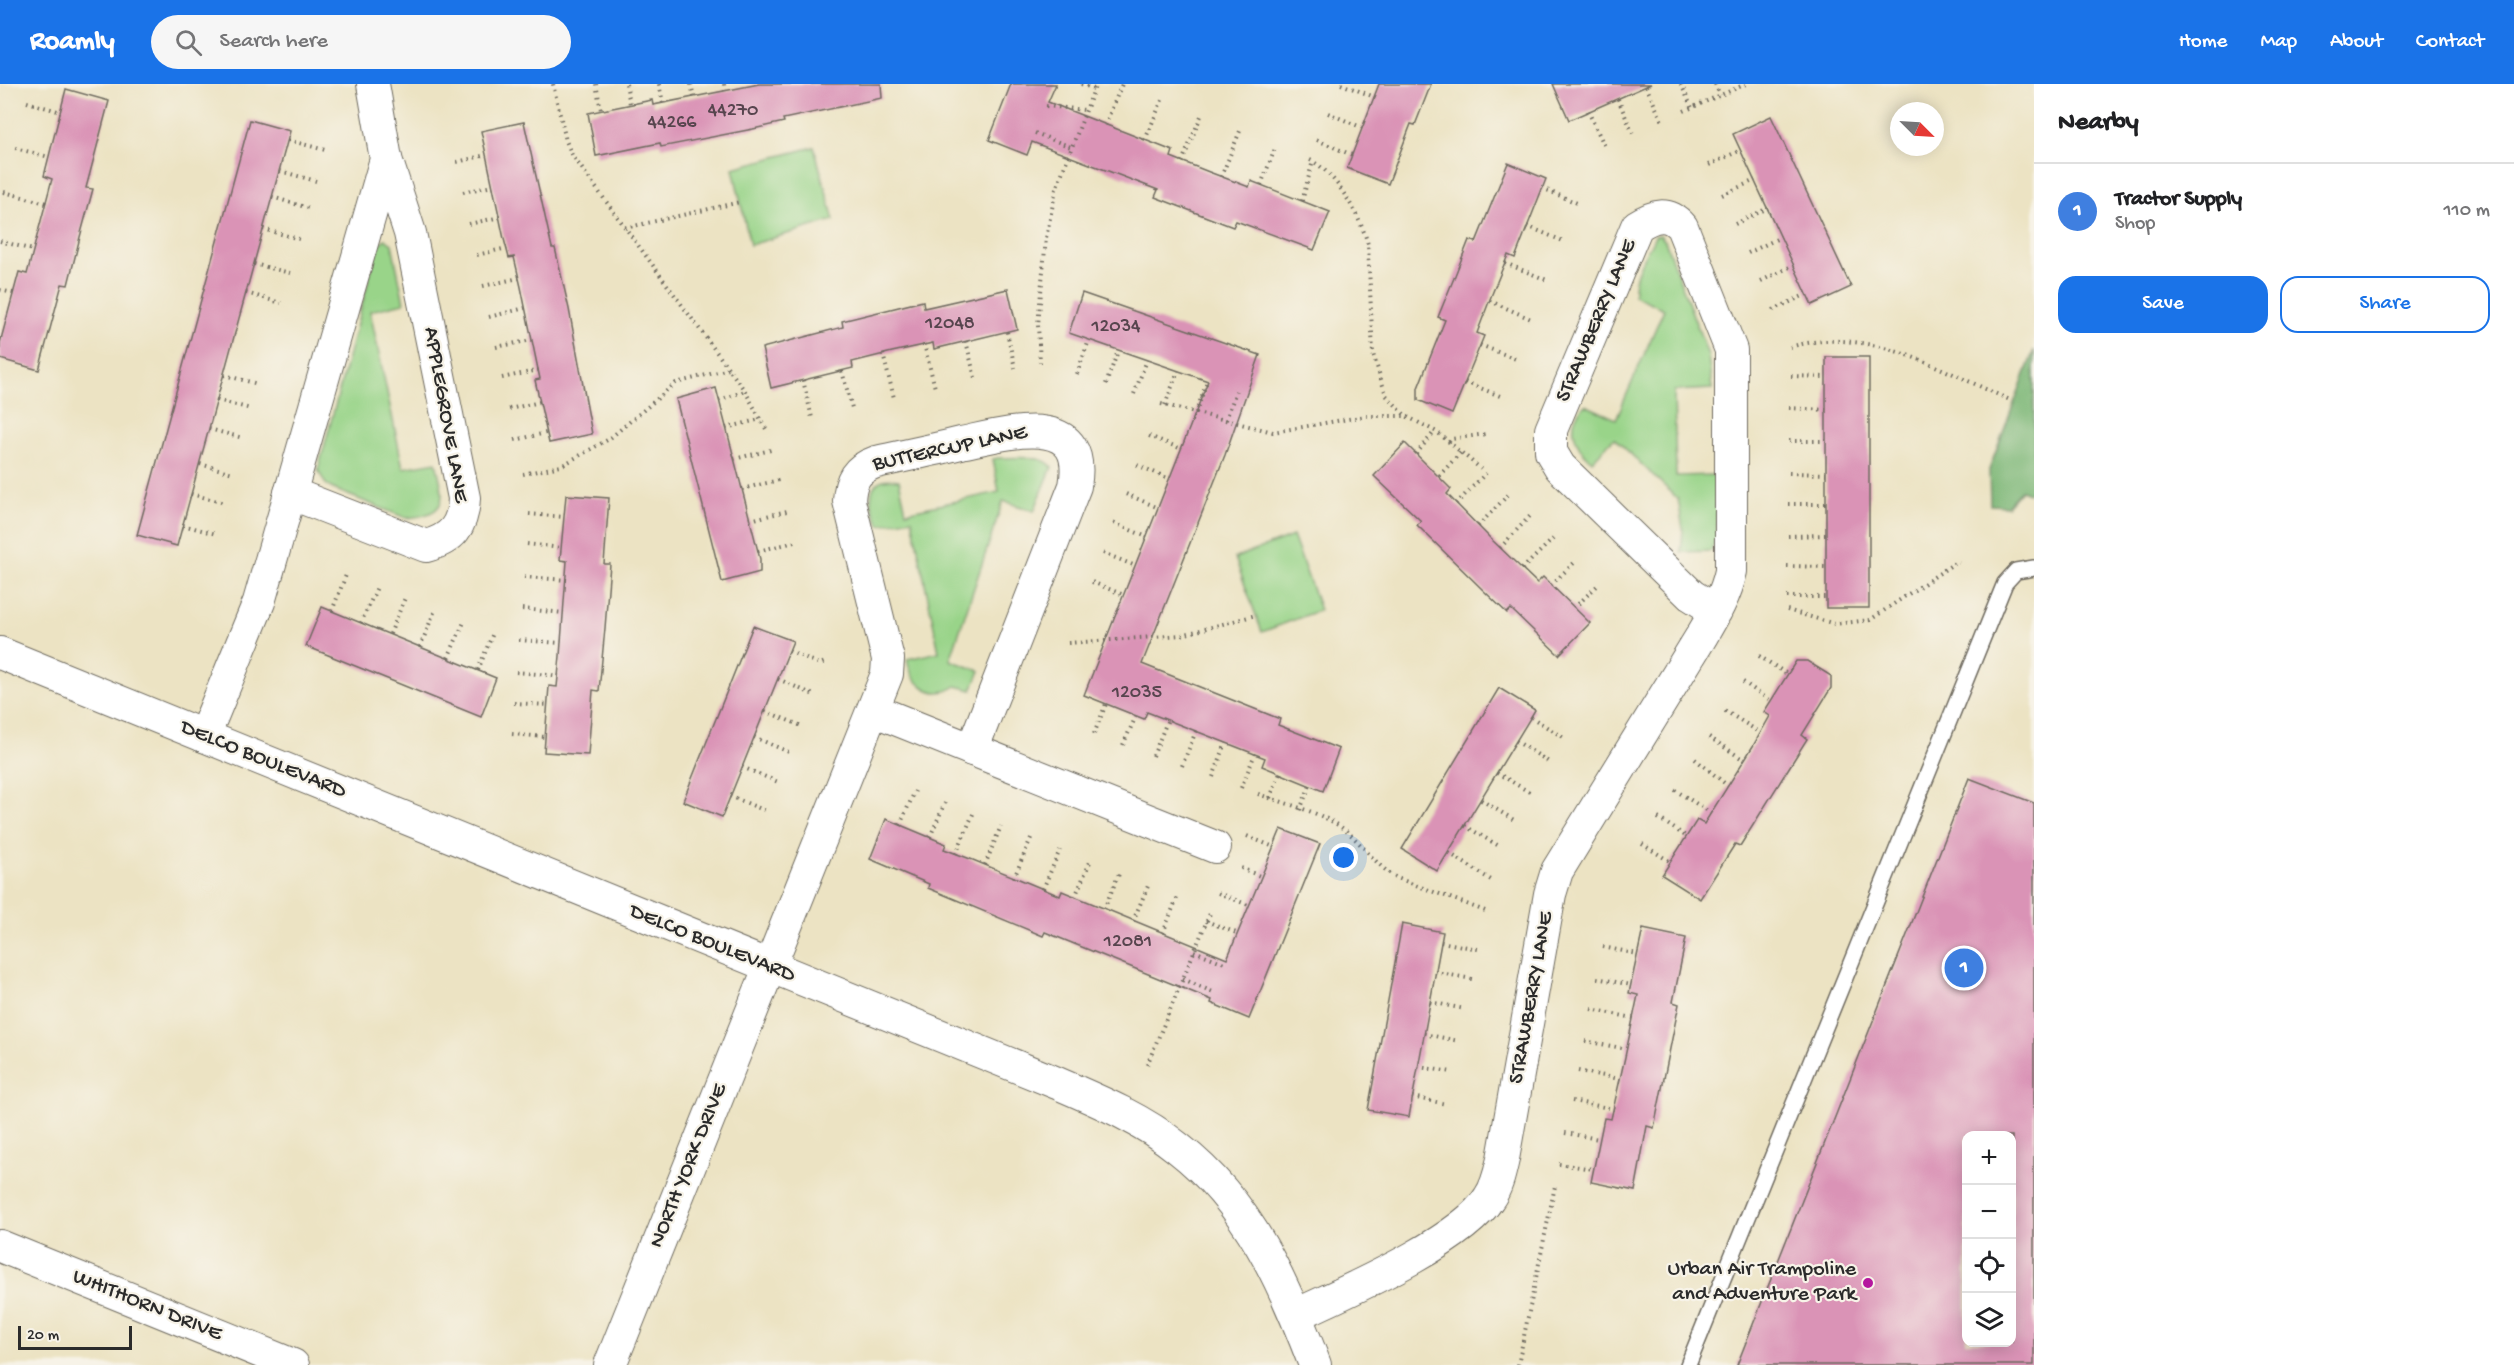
<!DOCTYPE html>
<meta charset="utf-8">
<style>
body{margin:0;font-family:"Gochi Hand",sans-serif;background:#f6f6f6;color:#202124}
.controls{position:absolute;right:18px;bottom:18px;display:grid;overflow:hidden;border-radius:12px;box-shadow:0 3px 15px #0003}
.controls button{width:54px;height:54px;display:grid;place-items:center;padding:0;border:0;border-bottom:2px solid #e0e0e0;background:#fff;color:#202124;font:30px sans-serif}
.compass{position:absolute;left:1890px;top:18px;width:54px;height:54px;border-radius:50%;background:#fff;box-shadow:0 3px 15px #0003;rotate:114deg}
.scale{position:absolute;left:18px;bottom:15px;width:114px;box-sizing:border-box;padding-left:6px;border:3px solid #2b2b2b;border-top:0;font-size:16px;line-height:21px;white-space:nowrap;color:#2b2b2b;-webkit-text-stroke:4px #f7f3e8;paint-order:stroke}
.you{position:absolute;left:1344px;top:774px;width:21px;height:21px;margin:-15px;border:4px solid #fff;border-radius:50%;background:#1a73e8;box-shadow:0 0 0 9px #1a73e833}
.badge{display:grid;place-items:center;width:39px;height:39px;border-radius:50%;background:#1a73e8;color:#fff;font-size:20px;font-weight:700}
.pin{position:absolute;translate:-50% -50%;border:3px solid #fff;box-shadow:0 2px 6px #0006}
.list{margin:0;padding:0;list-style:none}
h2{display:flex;justify-content:space-between;align-items:center;height:78px;margin:0;padding:0 24px;font-size:26px}
h2 small{font-size:20px;font-weight:400;color:#757577}
.list li{display:grid;grid-template-columns:39px 1fr auto;gap:18px;align-items:center;box-sizing:border-box;height:96px;padding:0 24px;border-top:2px solid #e0e0e0}
.list b{display:block;font-size:22px;white-space:nowrap}
.list p{margin:0;font-size:20px;white-space:nowrap;color:#757577}
.list em{font-size:20px;font-style:normal;color:#757577}
.actions{display:flex;gap:12px;padding:18px 24px}
.actions a{flex:1;padding:14px 0;border:2px solid #1a73e8;border-radius:18px;text-align:center;font-size:21px;color:#1a73e8}
.actions .main{background:#1a73e8;color:#fff}
.icon{flex:none;width:33px;height:33px;fill:none;stroke:currentColor;stroke-width:2;stroke-linecap:round;stroke-linejoin:round}
.map{position:relative;flex:none;width:2034px;height:1281px;overflow:hidden}
header{display:flex;align-items:center;gap:36px;box-sizing:border-box;height:84px;padding:0 30px;background:#1a73e8;color:#fff}
header strong{font-size:28px}
nav{display:flex;gap:33px;margin-inline-start:auto;font-size:21px}
.search{width:420px;height:54px;background:#f6f6f6;display:flex;align-items:center;gap:15px;box-sizing:border-box;padding:0 21px;border-radius:33px;color:#757577;font-size:22px}
main{display:flex}
aside{flex:1;background:#fff}
.map>svg:first-child{display:block}
</style>
<header>
<strong>Roamly</strong>
<div class="search"><svg class="icon" aria-label="search" viewBox="0 0 24 24"><circle cx="10" cy="10" r="6"/><path d="M15 15l6 6"/></svg>Search here</div>
<nav><a>Home</a><a>Map</a><a>About</a><a>Contact</a></nav>
</header>
<main>
<div class="map">
<svg width="2034" height="1281" viewBox="0 0 2034 1281">
<rect width="100%" height="100%" fill="#f7f3e8"/>
<filter id="ink" filterUnits="userSpaceOnUse"><feTurbulence type="fractalNoise" baseFrequency=".0167" numOctaves="2"/><feDisplacementMap in="SourceGraphic" scale="12" xChannelSelector="R" yChannelSelector="G"/><feConvolveMatrix kernelMatrix="1 2 1 2 8 2 1 2 1" color-interpolation-filters="sRGB"/></filter>
<filter id="wash" filterUnits="userSpaceOnUse"><feTurbulence type="fractalNoise" baseFrequency=".008" numOctaves="4" result="noise"/><feDisplacementMap in="SourceGraphic" scale="24" xChannelSelector="R" yChannelSelector="G"/><feGaussianBlur stdDeviation="1.35" result="paint"/><feColorMatrix in="noise" values="0 0 0 0 0 0 0 0 0 0 0 0 0 0 0 0 0 1.4 0 .05"/><feComposite in="paint" operator="in"/></filter>
<g filter="url(#wash)">
<rect width="100%" height="100%" fill="#ece3c3"/>
<g fill="#99d489" stroke="#62805a" stroke-width="1.5">
<path d="M 814,63 L 834,136 L 750,161 L 733,84 Z"/>
<path d="M 1660,151 L 1665,157 L 1708,271 L 1712,305 L 1674,307 L 1676,392 L 1715,391 L 1717,452 L 1711,467 L 1681,468 L 1683,445 L 1678,415 L 1614,354 L 1592,377 C 1574,362 1565,338 1585,321 L 1616,335 L 1664,225 L 1634,211 C 1632,191 1646,170 1655,152 Z"/>
<path d="M 385,155 L 392,160 L 404,219 L 370,227 L 403,384 L 436,378 C 444,413 451,431 406,434 L 331,404 L 325,399 L 318,386 L 378,161 Z"/>
<path d="M 998,374 C 1013,374 1043,370 1052,383 L 1034,427 L 1003,417 L 950,576 L 980,587 L 972,606 L 956,602 C 932,618 911,599 907,575 L 939,568 L 912,435 L 880,441 C 868,420 864,390 899,396 L 906,428 L 999,408 L 993,375 Z"/>
<path d="M 1293,452 L 1320,526 L 1262,548 L 1235,474 Z"/>
</g>
<path fill="#7ab675" stroke="#527050" stroke-width="1.5" d="M 2034,266 L 2034,411 L 2021,406 L 2007,422 L 1990,421 L 1989,386 Z"/>
<g id="blocks">
<g fill="#da93b6" fill-rule="evenodd">
<path d="M 759,0 L 881,0 L 882,14 L 783,35 L 784,38 L 753,45 L 661,63 L 660,59 L 596,72 L 588,29 L 652,16 L 653,21 Z"/>
<path d="M 1011,0 L 1056,0 L 1048,18 L 1173,67 L 1171,73 L 1209,88 L 1249,103 L 1251,97 L 1330,128 L 1314,166 L 1236,137 L 1233,143 L 1155,113 L 1158,106 L 1032,58 L 1027,71 L 989,56 Z"/>
<path d="M 1379,0 L 1431,0 L 1415,41 L 1411,40 L 1388,100 L 1347,84 Z"/>
<path d="M 1553,0 L 1651,0 L 1569,36 Z"/>
<path d="M 66,5 L 109,17 L 86,104 L 93,105 L 80,153 L 68,201 L 62,200 L 39,286 L 0,275 L 0,259 L 19,188 L 27,190 L 52,95 L 44,92 Z"/>
<path d="M 1771,32 L 1851,203 L 1812,221 L 1733,50 Z"/>
<path d="M 250,36 L 290,47 L 177,462 L 137,451 Z"/>
<path d="M 524,38 L 552,164 L 555,164 L 569,225 L 592,350 L 549,359 L 535,296 L 540,295 L 521,203 L 514,173 L 509,174 L 504,155 L 481,47 Z"/>
<path d="M 1508,79 L 1546,95 L 1515,174 L 1508,171 L 1492,210 L 1477,249 L 1484,252 L 1452,330 L 1418,316 L 1418,304 L 1445,236 L 1438,233 L 1454,194 L 1469,156 L 1476,158 Z"/>
<path d="M 1008,205 L 1017,245 L 934,265 L 933,259 L 892,268 L 852,278 L 853,284 L 771,304 L 762,264 L 843,243 L 842,237 L 923,217 L 924,224 Z"/>
<path d="M 1082,209 L 1260,271 L 1225,371 L 1142,580 L 1280,635 L 1278,641 L 1339,665 L 1323,707 L 1262,682 L 1265,674 L 1147,628 L 1144,635 L 1084,611 L 1208,297 L 1069,249 Z"/>
<rect x="1826" y="273" width="43" height="251"/>
<path d="M 716,304 L 760,475 L 760,488 L 722,498 L 676,315 Z"/>
<path d="M 1405,359 L 1451,405 L 1447,410 L 1491,455 L 1537,499 L 1543,493 L 1590,539 L 1559,571 L 1511,525 L 1507,529 L 1484,507 L 1417,441 L 1421,437 L 1374,392 Z"/>
<path d="M 566,411 L 609,414 L 604,480 L 610,480 L 605,544 L 599,607 L 593,606 L 588,671 L 544,668 L 549,602 L 557,603 L 560,572 L 567,477 L 560,476 Z"/>
<path d="M 322,523 L 496,594 L 481,633 L 306,562 Z"/>
<path d="M 753,542 L 793,557 L 722,733 L 683,717 Z"/>
<path d="M 1796,577 L 1807,577 L 1831,592 L 1831,604 L 1802,651 L 1807,655 L 1790,682 L 1740,762 L 1735,760 L 1700,815 L 1662,791 L 1697,736 L 1704,740 L 1753,662 L 1770,632 L 1764,628 Z"/>
<path d="M 1499,604 L 1535,626 L 1437,787 L 1402,765 Z"/>
<path d="M 1969,694 L 2034,719 L 2034,1281 L 1737,1281 ZM 1966,1052 L 2012,1052 L 2012,1258 L 1966,1258 Z"/>
<path d="M 886,735 L 946,760 L 944,765 L 973,776 L 1060,812 L 1062,807 L 1227,875 L 1281,745 L 1320,760 L 1249,935 L 1211,919 L 1212,916 L 1045,848 L 1043,852 L 928,804 L 929,800 L 870,775 Z"/>
<path d="M 1402,840 L 1443,848 L 1409,1033 L 1368,1026 Z"/>
<path d="M 1643,845 L 1686,854 L 1673,918 L 1679,920 L 1654,1044 L 1647,1042 L 1635,1107 L 1591,1098 L 1604,1034 L 1611,1035 L 1625,973 L 1638,911 L 1629,909 Z"/>
</g>
</g>
</g>
<g filter="url(#ink)">
<use href="#blocks" fill-opacity="0" stroke="#6f6b60" stroke-width="1.5"/>
<g fill="none" stroke-linecap="round" stroke-linejoin="round">
<defs>
<path id="lane" d="M 1688,1281 L 2005,499 L 2016,487 L 2034,484"/>
<g id="street">
<path d="M 290,409 L 426,462 C 452,455 463,442 464,414 L 410,149 L 386,75"/>
<path d="M 0,569 L 1057,999 C 1099,1017 1142,1035 1178,1064 C 1249,1119 1284,1199 1315,1281"/>
<path d="M 873,626 L 1215,763"/>
<path d="M 204,652 L 259,518 L 386,75 L 373,0"/>
<path d="M 0,1162 L 293,1281"/>
<path d="M 1296,1231 C 1345,1208 1462,1158 1489,1114 C 1497,1103 1500,1088 1503,1075 L 1550,810 L 1557,787 L 1701,553 C 1714,531 1726,511 1731,487 L 1731,266 L 1682,143 C 1668,127 1654,131 1637,142 L 1551,346 L 1551,368 L 1560,383 L 1691,511 L 1716,527"/>
<path d="M 610,1281 L 887,590 L 888,575 L 849,417 C 850,396 856,385 876,378 C 904,372 933,366 961,359 C 1005,350 1089,324 1075,402 L 972,666"/>
</g>
</defs>
<use href="#lane" stroke="#6f6b60" stroke-width="18"/>
<use href="#street" stroke="#6f6b60" stroke-width="34"/>
<g stroke="#6f6b60" stroke-width="4" stroke-dasharray="1.5 4.5" stroke-linecap="butt">
<path d="M 553,0 L 566,57 L 572,71 L 745,307 L 766,345"/>
<path d="M 596,0 L 601,26"/>
<path d="M 626,0 L 630,20"/>
<path d="M 659,0 L 663,19"/>
<path d="M 691,0 L 694,13"/>
<path d="M 724,0 L 725,7"/>
<path d="M 756,0 L 756,1"/>
<path d="M 1081,0 L 1094,5"/>
<path d="M 1341,0 L 1380,15"/>
<path d="M 1681,0 L 1692,24"/>
<path d="M 1715,0 L 1720,11"/>
<path d="M 1646,2 L 1662,37"/>
<path d="M 1618,15 L 1633,50"/>
<path d="M 27,18 L 61,28"/>
<path d="M 1046,22 L 1085,26"/>
<path d="M 1588,27 L 1605,63"/>
<path d="M 1684,27 L 1746,0"/>
<path d="M 1328,29 L 1363,44"/>
<path d="M 1105,41 L 1122,0"/>
<path d="M 1035,49 L 1071,63"/>
<path d="M 288,56 L 325,66"/>
<path d="M 1145,56 L 1162,16"/>
<path d="M 1317,56 L 1352,71"/>
<path d="M 15,64 L 49,73"/>
<path d="M 1310,76 C 1335,87 1362,135 1368,161 L 1373,270 L 1386,311 L 1406,332 L 1437,348 L 1481,385"/>
<path d="M 457,78 L 486,71"/>
<path d="M 1182,78 L 1201,32"/>
<path d="M 1709,81 L 1741,66"/>
<path d="M 280,87 L 316,97"/>
<path d="M 1221,93 L 1240,47"/>
<path d="M 1261,101 L 1276,62"/>
<path d="M 1542,104 L 1577,119"/>
<path d="M 4,108 L 46,119"/>
<path d="M 463,108 L 493,102"/>
<path d="M 1722,111 L 1755,96"/>
<path d="M 272,113 L 308,124"/>
<path d="M 1302,117 L 1313,77"/>
<path d="M 469,140 L 500,133"/>
<path d="M 1735,140 L 1768,124"/>
<path d="M 1527,142 L 1563,157"/>
<path d="M 625,144 L 740,118"/>
<path d="M 263,145 L 299,155"/>
<path d="M 0,157 L 33,166"/>
<path d="M 1748,169 L 1781,153"/>
<path d="M 477,171 L 507,164"/>
<path d="M 1505,179 L 1547,196"/>
<path d="M 254,180 L 290,189"/>
<path d="M 1761,197 L 1794,181"/>
<path d="M 483,202 L 519,194"/>
<path d="M 0,206 L 13,209"/>
<path d="M 246,209 L 281,219"/>
<path d="M 1490,217 L 1531,235"/>
<path d="M 1773,226 L 1807,210"/>
<path d="M 489,233 L 525,224"/>
<path d="M 1007,248 L 1015,284"/>
<path d="M 0,254 L 1,255"/>
<path d="M 966,257 L 975,294"/>
<path d="M 924,260 L 935,304"/>
<path d="M 1480,261 L 1516,275"/>
<path d="M 496,263 L 532,256"/>
<path d="M 1790,263 C 1867,240 1941,286 2010,316"/>
<path d="M 883,270 L 894,314"/>
<path d="M 1040,279 L 1038,241 L 1046,154 L 1056,105 L 1096,0"/>
<path d="M 842,287 L 852,324"/>
<path d="M 1077,290 L 1089,256"/>
<path d="M 224,291 L 258,300"/>
<path d="M 1791,292 L 1826,293"/>
<path d="M 502,294 L 539,286"/>
<path d="M 803,296 L 812,334"/>
<path d="M 1465,298 L 1500,312"/>
<path d="M 1106,300 L 1118,267"/>
<path d="M 1134,310 L 1147,276"/>
<path d="M 217,316 L 251,325"/>
<path d="M 719,316 L 745,307"/>
<path d="M 1161,320 L 1273,348 L 1366,332 L 1405,332"/>
<path d="M 1165,321 L 1178,287"/>
<path d="M 1789,324 L 1826,326"/>
<path d="M 509,325 L 540,318"/>
<path d="M 1196,329 L 1207,297"/>
<path d="M 1226,336 L 1236,307"/>
<path d="M 726,344 L 761,335"/>
<path d="M 209,345 L 243,354"/>
<path d="M 1149,352 L 1182,365"/>
<path d="M 515,356 L 546,349"/>
<path d="M 1789,357 L 1826,357"/>
<path d="M 1449,358 L 1451,355 L 1486,350"/>
<path d="M 1416,370 L 1435,347"/>
<path d="M 734,375 L 771,366"/>
<path d="M 200,380 L 233,389"/>
<path d="M 1137,381 L 1170,395"/>
<path d="M 1789,389 L 1826,390"/>
<path d="M 523,390 L 561,382 L 609,355 L 676,299 L 729,285"/>
<path d="M 1439,392 L 1461,368"/>
<path d="M 742,405 L 779,396"/>
<path d="M 191,410 L 225,419"/>
<path d="M 1126,410 L 1159,424"/>
<path d="M 1456,420 L 1486,389"/>
<path d="M 1788,420 L 1826,420"/>
<path d="M 529,430 L 564,433"/>
<path d="M 750,436 L 787,427"/>
<path d="M 1114,439 L 1147,453"/>
<path d="M 183,441 L 216,450"/>
<path d="M 1478,442 L 1508,411"/>
<path d="M 1788,452 L 1826,451"/>
<path d="M 527,460 L 561,464"/>
<path d="M 1500,464 L 1530,432"/>
<path d="M 758,467 L 795,458"/>
<path d="M 1103,469 L 1136,482"/>
<path d="M 1787,482 L 1825,483"/>
<path d="M 1522,485 L 1553,455"/>
<path d="M 524,493 L 567,496"/>
<path d="M 1092,498 L 1124,511"/>
<path d="M 1551,501 L 1576,477"/>
<path d="M 1787,513 L 1826,513"/>
<path d="M 1574,524 L 1599,500"/>
<path d="M 522,525 L 564,529"/>
<path d="M 1787,526 L 1835,540 L 1870,536 L 1956,478 L 1959,479"/>
<path d="M 332,527 L 346,491"/>
<path d="M 361,539 L 377,503"/>
<path d="M 390,550 L 405,514"/>
<path d="M 519,556 L 561,559"/>
<path d="M 1068,559 L 1182,551 L 1256,531"/>
<path d="M 420,563 L 435,526"/>
<path d="M 789,567 L 820,580 L 825,578"/>
<path d="M 1759,572 L 1787,590"/>
<path d="M 448,574 L 464,538"/>
<path d="M 478,586 L 493,549"/>
<path d="M 516,588 L 559,592"/>
<path d="M 778,595 L 814,611"/>
<path d="M 1743,598 L 1771,617"/>
<path d="M 514,619 L 548,621"/>
<path d="M 765,627 L 802,642"/>
<path d="M 1725,627 L 1761,649"/>
<path d="M 1531,633 L 1564,654"/>
<path d="M 512,650 L 545,653"/>
<path d="M 1094,650 L 1106,620"/>
<path d="M 754,653 L 791,669"/>
<path d="M 1709,653 L 1744,676"/>
<path d="M 1516,657 L 1549,678"/>
<path d="M 1123,661 L 1136,632"/>
<path d="M 1153,672 L 1168,635"/>
<path d="M 1695,675 L 1728,702"/>
<path d="M 1182,682 L 1196,647"/>
<path d="M 742,683 L 778,698"/>
<path d="M 1497,689 L 1531,709"/>
<path d="M 1213,693 L 1226,659"/>
<path d="M 1241,704 L 1255,670"/>
<path d="M 1675,706 L 1711,729"/>
<path d="M 1258,710 C 1286,720 1322,728 1345,746 C 1364,761 1376,782 1397,794 L 1485,827"/>
<path d="M 730,712 L 766,727"/>
<path d="M 1270,714 L 1280,689"/>
<path d="M 1481,716 L 1514,736"/>
<path d="M 1300,726 L 1310,701"/>
<path d="M 1658,734 L 1687,753"/>
<path d="M 900,741 L 915,707"/>
<path d="M 1465,742 L 1499,762"/>
<path d="M 1247,752 L 1274,763"/>
<path d="M 930,753 L 945,719"/>
<path d="M 1642,760 L 1671,778"/>
<path d="M 1449,769 L 1491,796"/>
<path d="M 956,770 L 973,730"/>
<path d="M 985,781 L 1001,742"/>
<path d="M 1241,784 L 1262,793"/>
<path d="M 1014,794 L 1031,754"/>
<path d="M 1043,805 L 1060,766"/>
<path d="M 1218,809 L 1251,822"/>
<path d="M 1075,813 L 1090,778"/>
<path d="M 1104,825 L 1119,790"/>
<path d="M 1133,837 L 1148,802"/>
<path d="M 1206,837 L 1239,850"/>
<path d="M 1163,849 L 1177,814"/>
<path d="M 1441,858 L 1478,865"/>
<path d="M 1603,863 L 1638,870"/>
<path d="M 1194,867 L 1227,880"/>
<path d="M 1435,888 L 1472,895"/>
<path d="M 1597,894 L 1631,901"/>
<path d="M 1183,895 L 1215,909"/>
<path d="M 1430,918 L 1465,925"/>
<path d="M 1591,925 L 1633,934"/>
<path d="M 1424,950 L 1459,957"/>
<path d="M 1585,957 L 1627,965"/>
<path d="M 1147,981 L 1211,827"/>
<path d="M 1418,983 L 1452,988"/>
<path d="M 1578,987 L 1620,995"/>
<path d="M 1412,1013 L 1446,1020"/>
<path d="M 1572,1017 L 1614,1025"/>
<path d="M 1565,1049 L 1599,1055"/>
<path d="M 1559,1080 L 1593,1085"/>
<path d="M 1518,1281 L 1555,1102"/>
</g>
<use href="#lane" stroke="#fff" stroke-width="15"/>
<use href="#street" stroke="#fff" stroke-width="32"/>
</g>
</g>
<circle fill="#b5179e" stroke="#f7f3e8" stroke-width="2" cx="1868" cy="1199" r="6"/>
<g text-anchor="middle" dominant-baseline="central" stroke-width="4.5" stroke-linejoin="round" paint-order="stroke">
<g font-size="20" fill="#57454e">
<text x="733" y="27">44270</text>
<text x="672" y="39">44266</text>
<text x="950" y="240">12048</text>
<text x="1116" y="243">12034</text>
<text x="1137" y="609">12035</text>
<text x="1128" y="858">12081</text>
</g>
<g font-size="22" fill="#2b2b2b" stroke="#f7f3e8">
<text transform="translate(1597 237) rotate(-67)">STRAWBERRY LANE</text>
<text transform="translate(445 331) rotate(80)">APPLEGROVE LANE</text>
<text transform="translate(950 365) rotate(-12)">BUTTERCUP LANE</text>
<text transform="translate(263 676) rotate(22)">DELCO BOULEVARD</text>
<text transform="translate(712 860) rotate(22)">DELCO BOULEVARD</text>
<text transform="translate(1532 914) rotate(-80)">STRAWBERRY LANE</text>
<text transform="translate(689 1082) rotate(-68)">NORTH YORK DRIVE</text>
<text transform="translate(147 1222) rotate(22)">WHITHORN DRIVE</text>
</g>
<g font-size="22" fill="#2b2b2b" stroke="#f7f3e8" text-anchor="end">
<text x="1856" y="1186">Urban Air Trampoline<tspan x="1856" dy="25">and Adventure Park</tspan></text>
</g>
</g>
</svg>
<div class="controls">
<button>+</button>
<button>−</button>
<button><svg class="icon" aria-label="locate" viewBox="0 0 24 24"><circle cx="12" cy="12" r="6"/><path d="M12 2v4M12 18v4M2 12h4M18 12h4"/></svg></button>
<button><svg class="icon" aria-label="layers" viewBox="0 0 24 24"><path d="M12 4l9 5-9 5-9-5zM3 14l9 5 9-5"/></svg></button>
</div>
<svg class="compass" viewBox="-18 -18 36 36"><path d="M0-13l5 13h-10z" fill="#e53935"/><path d="M0 13l5-13h-10z" fill="#757577"/></svg>
<div class="scale">20 m</div>
<div class="you"></div>
<div class="pin badge" style="left:1964px;top:884px;background:#3f7fe0">1</div>
</div>
<aside>
<h2>Nearby<small></small></h2>
<ul class="list">
<li><span class="badge" style="background:#3f7fe0">1</span><div><b>Tractor Supply</b><p>Shop</p></div><em>110 m</em></li>
</ul>
<div class="actions"><a class="main">Save</a><a>Share</a></div>
</aside>
</main>
